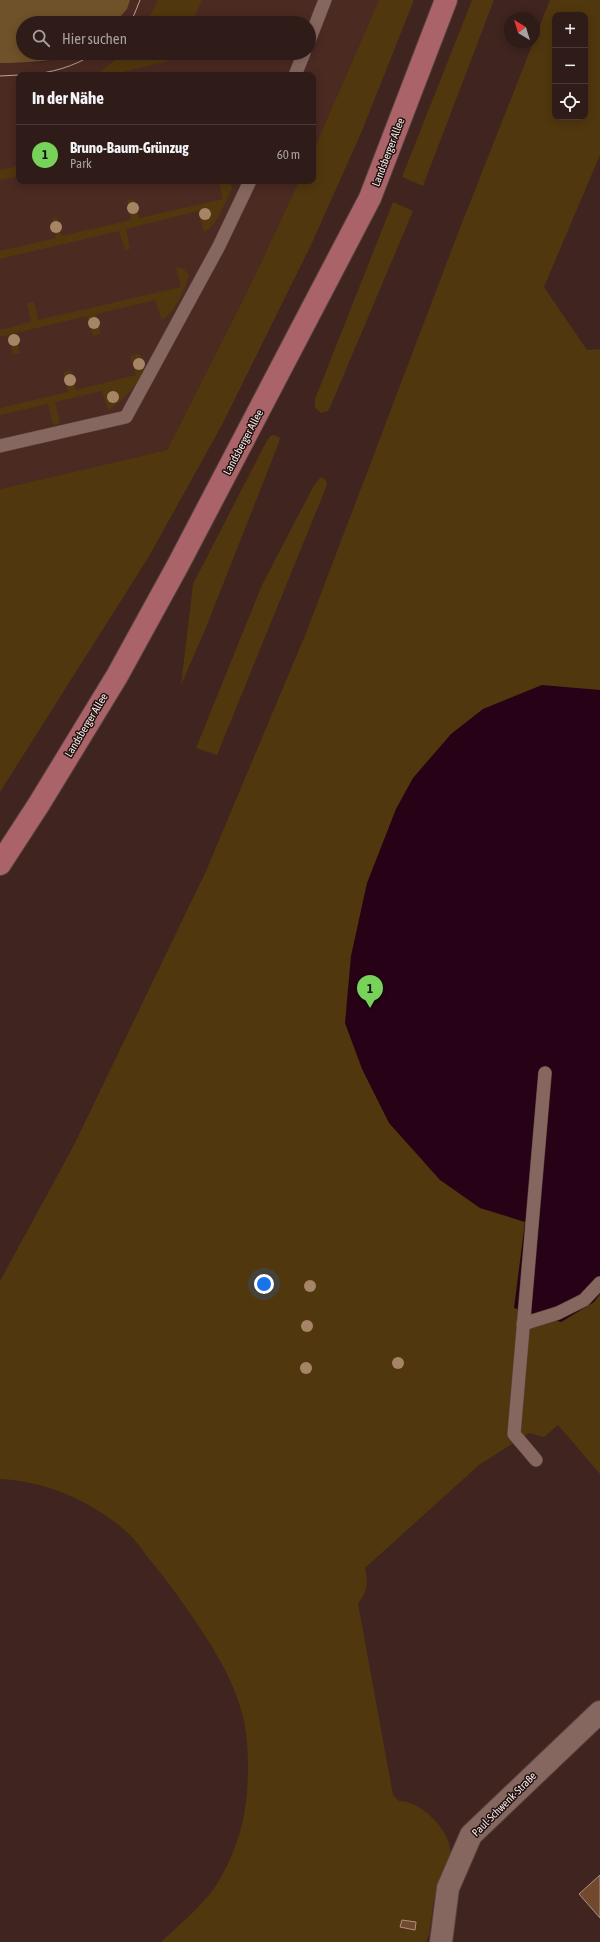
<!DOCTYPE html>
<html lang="de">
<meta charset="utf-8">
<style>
body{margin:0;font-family:"Asap Condensed",sans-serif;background:#372420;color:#f1f3f6}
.controls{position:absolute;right:12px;top:12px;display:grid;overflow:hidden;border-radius:8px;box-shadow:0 2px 10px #0003}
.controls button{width:36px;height:36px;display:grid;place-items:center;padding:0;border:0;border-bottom:1px solid #4a3936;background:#2f1b17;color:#f1f3f6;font:20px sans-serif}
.compass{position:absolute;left:504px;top:12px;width:36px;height:36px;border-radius:50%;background:#2f1b17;box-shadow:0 2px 10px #0003;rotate:322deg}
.you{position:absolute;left:264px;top:1284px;width:14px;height:14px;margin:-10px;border:3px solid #fff;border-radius:50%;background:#1a73e8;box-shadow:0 0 0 6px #1a73e833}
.badge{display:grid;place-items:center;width:26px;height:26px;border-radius:50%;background:#77d259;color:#111;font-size:13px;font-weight:700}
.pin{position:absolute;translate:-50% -33px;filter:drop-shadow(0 1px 2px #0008)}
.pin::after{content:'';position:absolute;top:21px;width:14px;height:12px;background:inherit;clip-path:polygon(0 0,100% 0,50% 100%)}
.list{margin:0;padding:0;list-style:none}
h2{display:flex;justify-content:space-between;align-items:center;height:52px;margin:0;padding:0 16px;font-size:17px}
h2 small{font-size:13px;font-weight:400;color:#a7a1a1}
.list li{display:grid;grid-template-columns:26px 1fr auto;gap:12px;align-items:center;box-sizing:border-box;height:60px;padding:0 16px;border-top:1px solid #4a3936}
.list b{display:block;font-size:15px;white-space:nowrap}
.list p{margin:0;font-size:13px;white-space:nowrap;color:#a7a1a1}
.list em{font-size:13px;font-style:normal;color:#a7a1a1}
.icon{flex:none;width:22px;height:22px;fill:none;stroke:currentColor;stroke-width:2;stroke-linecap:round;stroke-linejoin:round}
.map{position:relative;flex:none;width:600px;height:1942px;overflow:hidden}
.search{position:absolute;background:#2f1b17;box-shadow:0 2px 10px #0003;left:16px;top:16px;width:300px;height:44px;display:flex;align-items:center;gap:10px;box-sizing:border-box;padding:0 14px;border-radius:22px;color:#a7a1a1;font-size:15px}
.panel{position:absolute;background:#2f1b17;box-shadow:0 2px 10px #0003;left:16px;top:72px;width:300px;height:112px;border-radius:8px}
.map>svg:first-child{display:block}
</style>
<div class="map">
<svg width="600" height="1942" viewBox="0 0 600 1942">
<rect width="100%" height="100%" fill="#3f241f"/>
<g fill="#4b2a22">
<path d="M 130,0 L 158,0 L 146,23 L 115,23 L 127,9 Z"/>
<path d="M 202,0 L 379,0 L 313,151 L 313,75 L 111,75 L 177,59 L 179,53 L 309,53 L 309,23 L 192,23 Z"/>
<path d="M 81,53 L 124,53 L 95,75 L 19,75 L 19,181 L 299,181 L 251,284 L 167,450 L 0,489 L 0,63 L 46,62 L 78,55 Z"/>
</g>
<g fill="#51370e" fill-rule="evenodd">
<path d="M 158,0 L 202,0 L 192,23 L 146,23 Z"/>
<path d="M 379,0 L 414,0 L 362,131 L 311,245 L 222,425 L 148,558 L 0,792 L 0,489 L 167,450 L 251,284 L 299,181 L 313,181 L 313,151 Z"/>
<path d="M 472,0 L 494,0 L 423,186 L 402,177 Z"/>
<path d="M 550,0 L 600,0 L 600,155 L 544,287 L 587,350 L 600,349 L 600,1474 L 558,1425 L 544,1437 L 529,1433 L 479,1465 L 365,1568 C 368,1582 368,1592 358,1603 L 393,1795 L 399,1801 C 421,1800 455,1834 450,1857 C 448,1865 441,1872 439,1880 C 433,1897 432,1917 429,1935 L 426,1942 L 161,1942 C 178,1926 202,1906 215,1887 C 226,1870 236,1848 241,1828 C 250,1795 251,1738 240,1706 C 229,1671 208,1639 187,1609 C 174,1590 160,1572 146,1555 C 141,1548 136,1541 130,1535 C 96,1503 47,1481 0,1479 L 0,1281 L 74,1145 L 206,871 L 306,633 L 458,233 ZM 555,15 L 585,15 L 585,117 L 555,117 Z"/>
<path d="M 124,53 L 179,53 L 177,59 L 111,75 L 95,75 Z"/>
<path d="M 19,166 L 19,176 L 0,180 L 0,170 Z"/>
<path d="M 219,181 L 229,181 L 232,188 C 226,200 217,227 204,232 L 198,211 L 126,229 L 130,249 L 125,250 L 119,231 L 0,259 L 0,251 L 56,238 L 52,218 L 57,217 L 62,236 L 131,220 L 127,200 L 134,199 L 139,218 L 223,199 Z"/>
<path d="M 393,202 L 413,211 L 331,405 L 328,411 L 321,413 L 315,408 L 315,399 Z"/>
<path d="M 176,267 L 184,269 L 189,276 C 184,290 176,312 162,320 L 155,300 L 96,314 L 101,334 L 93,336 L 87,316 L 15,333 L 20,353 L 13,355 L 9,335 L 0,337 L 0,330 L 31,322 L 27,303 L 34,302 L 38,320 L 181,287 Z"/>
<path d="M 137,354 L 140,355 C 142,358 144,361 144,364 C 146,378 120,404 108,410 L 102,391 L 55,402 L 60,423 L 53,425 L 48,404 L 0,415 L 0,408 L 68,392 L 63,372 L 71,370 L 76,390 L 136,375 L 130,356 Z"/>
<path d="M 275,435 L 280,438 L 278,445 L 205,630 L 181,685 L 193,584 L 264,446 L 270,436 Z"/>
<path d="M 321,477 L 326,480 L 327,485 L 217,755 L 196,748 L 262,585 L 314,485 Z"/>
</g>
<path fill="#6f5229" d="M 0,0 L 130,0 L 127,9 L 115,23 L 23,23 L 23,53 L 81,53 L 78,55 C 52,61 27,63 0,63 Z"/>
<path fill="#270216" d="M 542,685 L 600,690 L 600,1294 L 594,1302 L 561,1322 L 514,1308 L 525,1222 L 480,1208 L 440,1180 L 389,1123 L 362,1069 L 345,1023 L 351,956 L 367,883 L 396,809 L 413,778 L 451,734 L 483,709 Z"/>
<g fill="#72492e" stroke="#ae9280">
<path d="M 600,1875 L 600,1918 L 579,1894 Z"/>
<path d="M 402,1920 L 416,1922 L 415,1930 L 400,1927 Z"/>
</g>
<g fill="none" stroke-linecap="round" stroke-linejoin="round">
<defs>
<g id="service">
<path d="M 309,41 L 325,0"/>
<path d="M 295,75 L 304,53"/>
<path d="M 0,446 L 126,417 L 219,246 L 250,181"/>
<path d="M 523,1324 L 558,1313 L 584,1300 L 600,1283"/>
<path d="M 536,1460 L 514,1434 L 545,1073"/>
</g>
<path id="minor" d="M 441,1942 L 448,1888 L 471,1835 L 600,1712"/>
<path id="primary" d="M 0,864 L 39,804 L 117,676 L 178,565 L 370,198 L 446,0"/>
</defs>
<use href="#service" stroke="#58423d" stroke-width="14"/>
<use href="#minor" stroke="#58423d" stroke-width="24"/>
<use href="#primary" stroke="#58423d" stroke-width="24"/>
<use href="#service" stroke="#86675f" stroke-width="13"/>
<use href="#minor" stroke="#86675f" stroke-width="22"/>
<use href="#primary" stroke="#aa6369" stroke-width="22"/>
<g stroke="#b7a29d" stroke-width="1">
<path d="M 127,23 L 134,15 L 140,0"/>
<path d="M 26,75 C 51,73 74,67 95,53"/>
<path d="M 0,76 L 19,75"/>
</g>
</g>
<g fill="#a68566">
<circle cx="133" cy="208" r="6"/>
<circle cx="205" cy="214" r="6"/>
<circle cx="56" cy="227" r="6"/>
<circle cx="94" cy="323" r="6"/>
<circle cx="14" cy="340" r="6"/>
<circle cx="139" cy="364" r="6"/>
<circle cx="70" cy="380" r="6"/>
<circle cx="113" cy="397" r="6"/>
<circle cx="310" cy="1286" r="6"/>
<circle cx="307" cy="1326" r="6"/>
<circle cx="398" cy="1363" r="6"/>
<circle cx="306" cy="1368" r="6"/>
</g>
<g text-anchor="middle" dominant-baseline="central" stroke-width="3" stroke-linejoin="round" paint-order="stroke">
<g font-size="11" fill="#fae8e4" stroke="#1d110f">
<text transform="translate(388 152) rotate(-69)">Landsberger Allee</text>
<text transform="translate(243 442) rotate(-62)">Landsberger Allee</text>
<text transform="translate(86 725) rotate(-59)">Landsberger Allee</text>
<text transform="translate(504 1804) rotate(-45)">Paul-Schwenk-Straße</text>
</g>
</g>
</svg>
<div class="controls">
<button>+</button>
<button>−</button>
<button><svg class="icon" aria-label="locate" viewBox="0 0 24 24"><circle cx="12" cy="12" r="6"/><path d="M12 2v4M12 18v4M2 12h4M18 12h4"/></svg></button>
</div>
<svg class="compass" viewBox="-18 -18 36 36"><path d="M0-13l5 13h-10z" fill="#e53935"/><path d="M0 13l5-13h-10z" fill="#a7a1a1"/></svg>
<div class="you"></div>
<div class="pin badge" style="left:370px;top:1008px">1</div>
<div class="search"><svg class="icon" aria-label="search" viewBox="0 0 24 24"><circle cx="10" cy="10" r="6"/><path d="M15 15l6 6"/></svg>Hier suchen</div>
<section class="panel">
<h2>In der Nähe<small></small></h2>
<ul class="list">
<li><span class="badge">1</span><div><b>Bruno-Baum-Grünzug</b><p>Park</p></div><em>60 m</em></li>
</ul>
</section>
</div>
